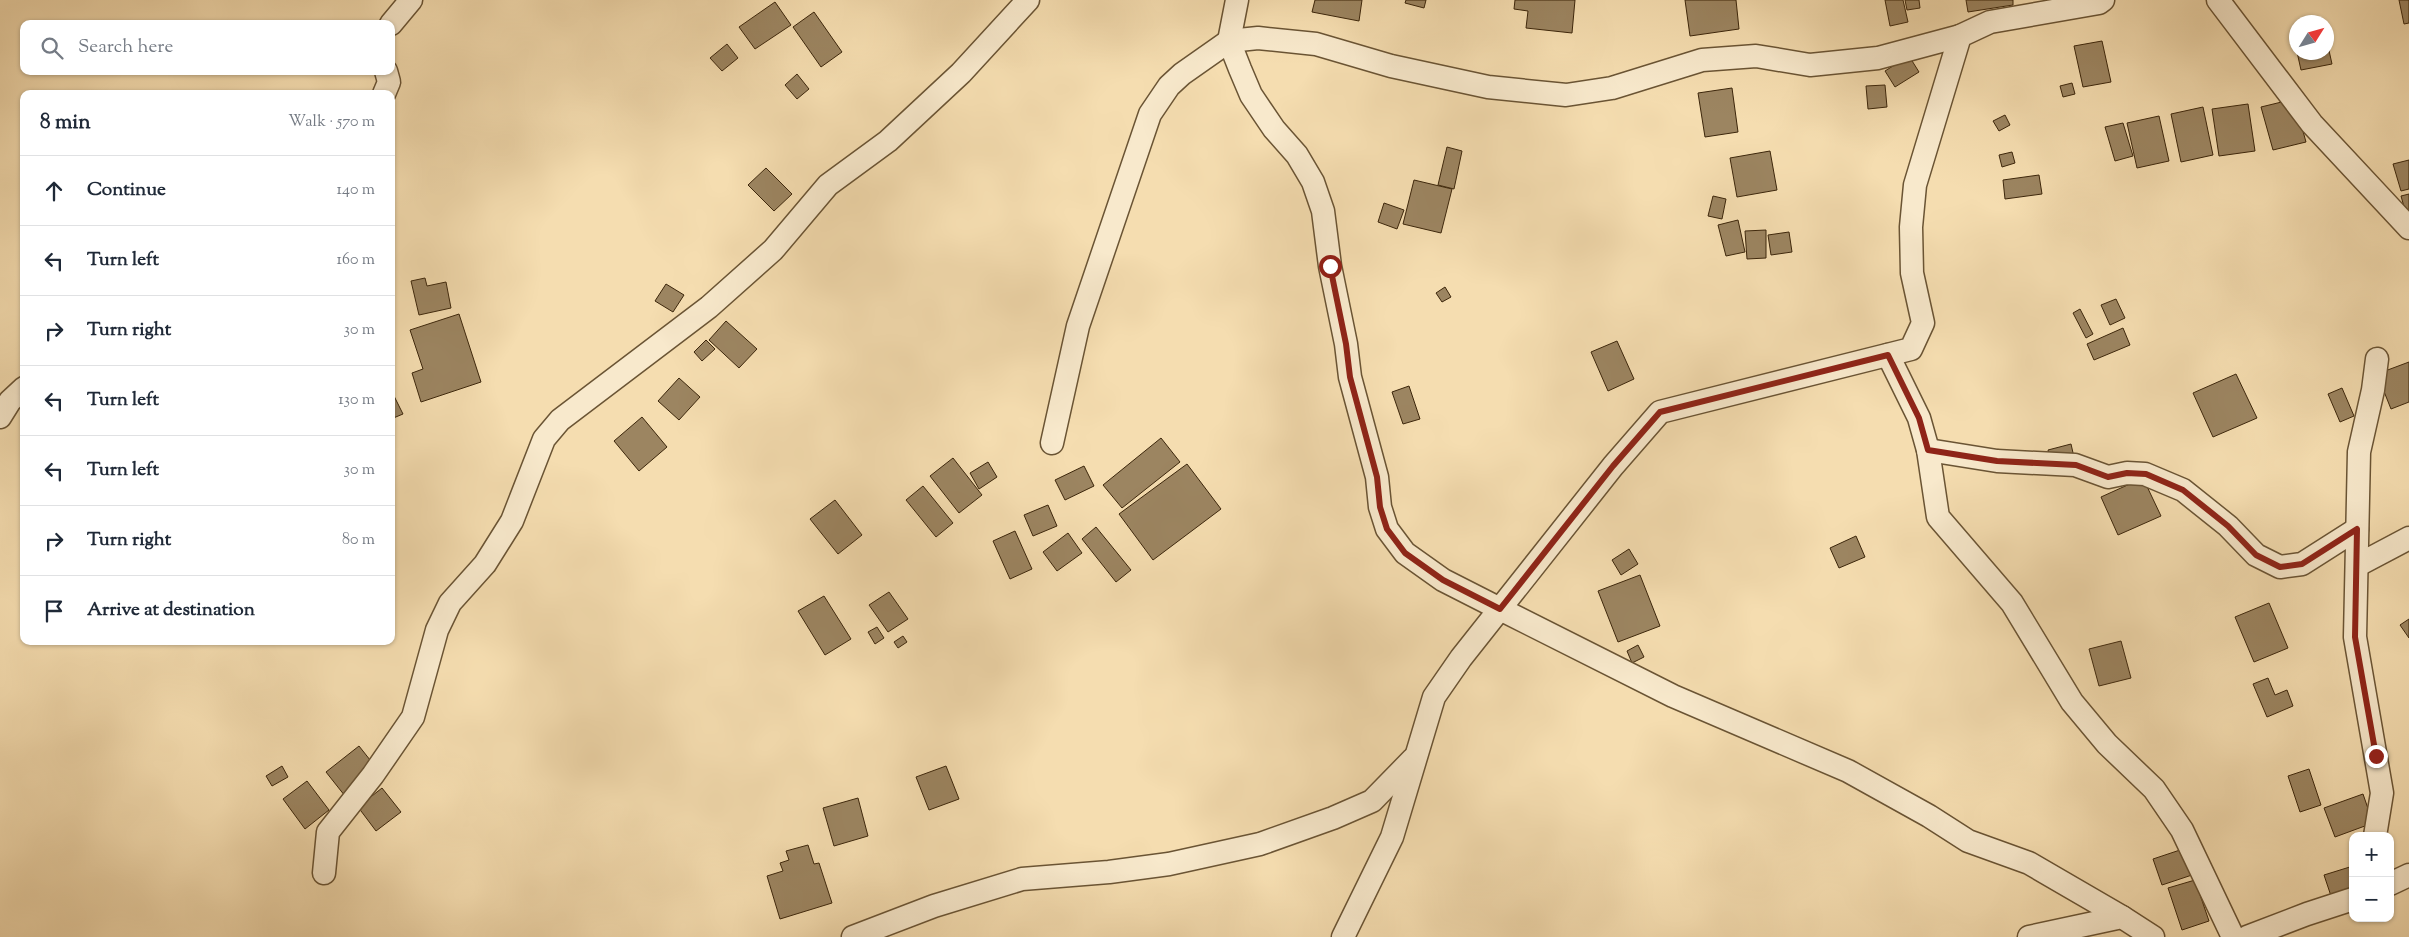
<!DOCTYPE html>
<meta charset="utf-8">
<style>
body{margin:0;font-family:"Sorts Mill Goudy",serif;background:#f2f2f3;color:#1f2937}
.controls{position:absolute;right:15px;bottom:15px;display:grid;overflow:hidden;border-radius:10px;box-shadow:0 1px 4px #0004}
.controls button{width:45px;height:45px;display:grid;place-items:center;padding:0;border:0;border-bottom:1px solid #e0e1e3;background:#fff;color:#1f2937;font:25px sans-serif}
.compass{position:absolute;left:2289px;top:15px;width:45px;height:45px;border-radius:50%;background:#fff;box-shadow:0 1px 4px #0004;rotate:53deg}
.stop{position:absolute;width:15px;height:15px;margin:-11px;border:4px solid #8f2418;border-radius:50%;background:#fff}
.stop.end{background:#8f2418;border-color:#fff;box-shadow:0 1px 5px #0008}
.list{margin:0;padding:0;list-style:none}
h2{display:flex;justify-content:space-between;align-items:center;height:65px;margin:0;padding:0 20px;font-size:21px}
h2 small{font-size:16px;font-weight:400;color:#747a83}
.list li{display:grid;grid-template-columns:32px 1fr auto;gap:15px;align-items:center;box-sizing:border-box;height:70px;padding:0 20px;border-top:1px solid #e0e1e3}
.list b{display:block;font-size:19px;white-space:nowrap}
.list em{font-size:16px;font-style:normal;color:#747a83}
.icon{flex:none;width:28px;height:28px;fill:none;stroke:currentColor;stroke-width:2;stroke-linecap:round;stroke-linejoin:round}
.map{position:relative;flex:none;width:2409px;height:937px;overflow:hidden}
.search{position:absolute;background:#fff;box-shadow:0 1px 4px #0004;left:20px;top:20px;width:375px;height:55px;display:flex;align-items:center;gap:12px;box-sizing:border-box;padding:0 18px;border-radius:10px;color:#747a83;font-size:19px}
.panel{position:absolute;background:#fff;box-shadow:0 1px 4px #0004;left:20px;top:90px;width:375px;height:555px;border-radius:10px}
.map>svg:first-child{display:block}
</style>
<div class="map">
<svg width="2409" height="937" viewBox="0 0 2409 937">
<rect width="100%" height="100%" fill="#f5ddb0"/>
<filter id="stains"><feTurbulence type="fractalNoise" baseFrequency=".004" numOctaves="4"/><feColorMatrix values="0 0 0 0 .2 0 0 0 0 .09 0 0 0 0 .02 0 0 0 .5 -.17"/></filter>
<radialGradient id="worn" r=".72"><stop offset=".6" stop-color="#630" stop-opacity="0"/><stop offset="1" stop-color="#630" stop-opacity=".3"/></radialGradient>
<g fill="#9c8561" stroke="#3c260b">
<path d="M 1315,0 L 1362,0 L 1359,21 L 1312,12 Z"/>
<path d="M 1406,0 L 1426,0 L 1424,8 L 1405,3 Z"/>
<path d="M 1515,0 L 1575,0 L 1572,33 L 1526,28 L 1528,11 L 1514,9 Z"/>
<path d="M 1685,0 L 1736,0 L 1739,29 L 1690,36 Z"/>
<path d="M 1885,0 L 1903,0 L 1908,22 L 1890,26 Z"/>
<path d="M 1905,0 L 1919,0 L 1920,8 L 1907,10 Z"/>
<path d="M 1966,0 L 2013,0 L 2013,5 L 1968,12 Z"/>
<path d="M 2399,0 L 2409,0 L 2409,23 L 2404,24 Z"/>
<path d="M 775,2 L 791,25 L 755,49 L 739,27 Z"/>
<path d="M 814,12 L 842,52 L 821,67 L 793,27 Z"/>
<path d="M 2326,37 L 2332,64 L 2301,70 L 2297,52 L 2326,52 Z"/>
<path d="M 2102,41 L 2111,82 L 2083,87 L 2074,46 Z"/>
<path d="M 727,44 L 738,58 L 722,71 L 710,58 Z"/>
<path d="M 1909,56 L 1919,72 L 1895,87 L 1885,71 Z"/>
<path d="M 797,74 L 809,89 L 797,99 L 785,85 Z"/>
<path d="M 2072,83 L 2075,94 L 2063,97 L 2060,86 Z"/>
<path d="M 1885,85 L 1887,107 L 1868,109 L 1866,86 Z"/>
<path d="M 1732,88 L 1738,132 L 1705,137 L 1698,93 Z"/>
<path d="M 2294,99 L 2306,142 L 2273,150 L 2261,107 Z"/>
<path d="M 2248,104 L 2255,151 L 2219,156 L 2212,109 Z"/>
<path d="M 2203,107 L 2213,155 L 2181,162 L 2171,114 Z"/>
<path d="M 2005,115 L 2010,125 L 1999,131 L 1993,121 Z"/>
<path d="M 2159,116 L 2169,161 L 2137,168 L 2127,123 Z"/>
<path d="M 2123,123 L 2133,156 L 2115,161 L 2105,127 Z"/>
<path d="M 1447,147 L 1462,151 L 1454,189 L 1438,185 Z"/>
<path d="M 1770,151 L 1777,190 L 1737,197 L 1730,158 Z"/>
<path d="M 2012,152 L 2015,163 L 2002,167 L 1999,155 Z"/>
<path d="M 2409,160 L 2409,189 L 2401,191 L 2393,164 Z"/>
<path d="M 766,168 L 792,194 L 774,211 L 748,185 Z"/>
<path d="M 2039,175 L 2042,194 L 2005,199 L 2003,180 Z"/>
<path d="M 1414,180 L 1452,189 L 1441,233 L 1403,224 Z"/>
<path d="M 2409,194 L 2409,221 L 2408,221 L 2401,196 Z"/>
<path d="M 1713,196 L 1726,199 L 1722,219 L 1708,216 Z"/>
<path d="M 1384,203 L 1404,210 L 1397,229 L 1378,222 Z"/>
<path d="M 1738,220 L 1745,252 L 1726,256 L 1718,225 Z"/>
<path d="M 1766,230 L 1766,258 L 1747,259 L 1745,231 Z"/>
<path d="M 1789,232 L 1792,252 L 1771,255 L 1768,235 Z"/>
<path d="M 425,278 L 427,286 L 446,282 L 451,308 L 419,315 L 411,281 Z"/>
<path d="M 666,284 L 684,295 L 673,312 L 655,301 Z"/>
<path d="M 1445,287 L 1451,297 L 1442,302 L 1436,293 Z"/>
<path d="M 2116,299 L 2125,318 L 2110,325 L 2101,305 Z"/>
<path d="M 2080,309 L 2093,334 L 2086,338 L 2073,313 Z"/>
<path d="M 459,314 L 481,382 L 421,402 L 412,373 L 423,369 L 410,330 Z"/>
<path d="M 726,321 L 757,349 L 739,368 L 709,340 Z"/>
<path d="M 2123,328 L 2130,345 L 2094,360 L 2087,344 Z"/>
<path d="M 706,340 L 715,349 L 702,361 L 694,352 Z"/>
<path d="M 1617,341 L 1634,379 L 1608,391 L 1591,352 Z"/>
<path d="M 2409,362 L 2409,402 L 2391,409 L 2377,374 Z"/>
<path d="M 2236,374 L 2257,418 L 2213,437 L 2193,393 Z"/>
<path d="M 679,378 L 700,397 L 679,420 L 658,401 Z"/>
<path d="M 1409,386 L 1420,419 L 1403,424 L 1392,392 Z"/>
<path d="M 2342,388 L 2354,416 L 2340,422 L 2328,394 Z"/>
<path d="M 391,390 L 403,414 L 391,419 Z"/>
<path d="M 642,417 L 667,447 L 639,471 L 614,441 Z"/>
<path d="M 1161,438 L 1180,462 L 1122,508 L 1103,485 Z"/>
<path d="M 2071,444 L 2076,466 L 2053,471 L 2048,450 Z"/>
<path d="M 953,458 L 982,495 L 959,513 L 930,476 Z"/>
<path d="M 988,462 L 997,477 L 979,489 L 970,473 Z"/>
<path d="M 1187,464 L 1221,509 L 1153,560 L 1119,514 Z"/>
<path d="M 1084,466 L 1094,486 L 1065,500 L 1055,480 Z"/>
<path d="M 2143,478 L 2161,516 L 2118,535 L 2101,497 Z"/>
<path d="M 923,486 L 953,523 L 936,537 L 906,500 Z"/>
<path d="M 835,500 L 862,535 L 838,554 L 810,519 Z"/>
<path d="M 1048,505 L 1057,526 L 1033,536 L 1024,515 Z"/>
<path d="M 1096,527 L 1131,570 L 1116,582 L 1082,539 Z"/>
<path d="M 1015,531 L 1032,569 L 1010,579 L 993,541 Z"/>
<path d="M 1068,533 L 1082,553 L 1057,571 L 1043,552 Z"/>
<path d="M 1856,536 L 1865,557 L 1839,568 L 1830,548 Z"/>
<path d="M 1629,549 L 1638,564 L 1621,575 L 1612,560 Z"/>
<path d="M 1640,575 L 1660,626 L 1618,642 L 1598,591 Z"/>
<path d="M 889,592 L 908,619 L 888,632 L 869,605 Z"/>
<path d="M 824,596 L 851,639 L 825,655 L 798,611 Z"/>
<path d="M 2269,603 L 2288,648 L 2254,662 L 2235,617 Z"/>
<path d="M 2409,619 L 2409,638 L 2400,625 Z"/>
<path d="M 877,627 L 884,638 L 875,644 L 868,632 Z"/>
<path d="M 903,636 L 907,642 L 898,648 L 894,642 Z"/>
<path d="M 2121,641 L 2131,678 L 2099,686 L 2089,649 Z"/>
<path d="M 1638,645 L 1644,657 L 1632,663 L 1627,651 Z"/>
<path d="M 2268,678 L 2275,695 L 2287,690 L 2293,706 L 2267,717 L 2253,684 Z"/>
<path d="M 359,746 L 378,770 L 345,796 L 326,772 Z"/>
<path d="M 282,766 L 288,777 L 272,786 L 266,776 Z"/>
<path d="M 946,766 L 959,799 L 929,810 L 916,777 Z"/>
<path d="M 2309,769 L 2321,805 L 2300,812 L 2288,776 Z"/>
<path d="M 307,781 L 329,810 L 305,829 L 283,799 Z"/>
<path d="M 382,788 L 401,812 L 376,831 L 358,807 Z"/>
<path d="M 2363,794 L 2373,823 L 2335,837 L 2324,808 Z"/>
<path d="M 858,798 L 868,836 L 834,846 L 823,808 Z"/>
<path d="M 808,845 L 814,864 L 819,863 L 832,903 L 780,919 L 767,876 L 783,871 L 780,863 L 789,860 L 786,851 Z"/>
<path d="M 2189,847 L 2198,873 L 2162,885 L 2153,859 Z"/>
<path d="M 2353,866 L 2353,892 L 2332,899 L 2324,875 Z"/>
<path d="M 2195,880 L 2209,921 L 2182,930 L 2168,888 Z"/>
</g>
<g fill="none" stroke-linecap="round" stroke-linejoin="round">
<defs>
<g id="minor">
<path d="M 1237,0 L 1229,41 L 1240,69 L 1251,95 L 1274,129 L 1297,155 L 1313,182 L 1323,211 L 1330,266 L 1346,344 L 1350,377 L 1377,477 L 1380,507 L 1387,529 L 1405,553 L 1443,580 L 1500,609 L 1673,696 L 1848,771 L 1929,816 L 1968,841 L 2029,863 L 2122,917"/>
<path d="M 2218,0 L 2312,124 L 2409,228"/>
<path d="M 391,24 L 411,0"/>
<path d="M 384,94 L 389,82 L 386,71"/>
<path d="M 1888,355 L 1919,418 L 1928,450 L 1938,517 L 2012,603 L 2072,702 L 2107,744 L 2154,789 L 2182,830 L 2233,937"/>
<path d="M 0,417 L 10,401 L 24,388"/>
<path d="M 1052,443 L 1078,326 L 1150,114 L 1169,86 L 1182,74 L 1229,41 L 1258,38 L 1316,44 L 1391,66 L 1488,87 L 1566,95 L 1612,88 L 1702,60 L 1756,56 L 1810,65 L 1878,58 L 1960,36"/>
<path d="M 1928,450 L 1997,461 L 2075,465 L 2108,477 L 2127,473 L 2145,474 L 2183,490 L 2228,526 L 2256,555 L 2280,567 L 2302,564 L 2357,529"/>
<path d="M 2358,565 L 2409,538"/>
<path d="M 2375,836 L 2382,793 L 2355,637 L 2359,452 L 2373,390 L 2377,359"/>
<path d="M 324,873 L 328,832 L 373,775 L 413,717 L 437,630 L 450,603 L 485,564 L 512,521 L 544,439 L 560,420 L 709,307 L 773,250 L 828,185 L 888,141 L 961,73 L 1028,0"/>
<path d="M 2390,884 L 2409,875"/>
<path d="M 853,937 L 934,906 L 1022,879 L 1109,872 L 1169,864 L 1260,844 L 1333,818 L 1372,801 L 1413,759"/>
<path d="M 1343,937 L 1392,837 L 1434,697 L 1461,658 L 1613,466 L 1660,412 L 1911,349 L 1923,323 L 1912,273 L 1911,227 L 1915,185 L 1960,36 L 1990,22 L 2099,3 L 2103,0"/>
<path d="M 2029,937 L 2122,917 L 2153,937"/>
<path d="M 2247,937 L 2307,914 L 2353,899"/>
</g>
</defs>
<use href="#minor" stroke="#6a5434" stroke-width="25"/>
<use href="#minor" stroke="#f8e9cc" stroke-width="22"/>
</g>
<g fill="none" stroke-linecap="round" stroke-linejoin="round">
<path stroke="#8f2418" stroke-width="6" d="M 1330,266 L 1346,344 L 1350,377 L 1377,477 L 1380,507 L 1387,529 L 1405,553 L 1443,580 L 1500,609 L 1613,466 L 1660,412 L 1888,355 L 1919,418 L 1928,450 L 1997,461 L 2076,465 L 2108,477 L 2127,473 L 2146,474 L 2183,490 L 2228,526 L 2256,555 L 2280,567 L 2302,564 L 2357,529 L 2355,637 L 2376,756"/>
</g>
<rect width="100%" height="100%" filter="url(#stains)"/>
<rect width="100%" height="100%" fill="url(#worn)"/>
</svg>
<div class="controls">
<button>+</button>
<button>−</button>
</div>
<svg class="compass" viewBox="-18 -18 36 36"><path d="M0-13l5 13h-10z" fill="#e53935"/><path d="M0 13l5-13h-10z" fill="#747a83"/></svg>
<div class="stop" style="left:1330px;top:266px"></div>
<div class="stop end" style="left:2376px;top:756px"></div>
<div class="search"><svg class="icon" aria-label="search" viewBox="0 0 24 24"><circle cx="10" cy="10" r="6"/><path d="M15 15l6 6"/></svg>Search here</div>
<section class="panel">
<h2>8 min<small>Walk · 570 m</small></h2>
<ul class="list">
<li><svg class="icon" aria-label="ahead" viewBox="0 0 24 24"><path d="M12 20V5M6 11l6-6 6 6"/></svg><div><b>Continue</b></div><em>140 m</em></li>
<li><svg class="icon" aria-label="left" viewBox="0 0 24 24"><path d="M17 20v-9H6M10 6l-5 5 5 5"/></svg><div><b>Turn left</b></div><em>160 m</em></li>
<li><svg class="icon" aria-label="right" viewBox="0 0 24 24"><path d="M7 20v-9h11M14 6l5 5-5 5"/></svg><div><b>Turn right</b></div><em>30 m</em></li>
<li><svg class="icon" aria-label="left" viewBox="0 0 24 24"><path d="M17 20v-9H6M10 6l-5 5 5 5"/></svg><div><b>Turn left</b></div><em>130 m</em></li>
<li><svg class="icon" aria-label="left" viewBox="0 0 24 24"><path d="M17 20v-9H6M10 6l-5 5 5 5"/></svg><div><b>Turn left</b></div><em>30 m</em></li>
<li><svg class="icon" aria-label="right" viewBox="0 0 24 24"><path d="M7 20v-9h11M14 6l5 5-5 5"/></svg><div><b>Turn right</b></div><em>80 m</em></li>
<li><svg class="icon" aria-label="arrive" viewBox="0 0 24 24"><path d="M6 21V4h12l-3 4 3 4H6"/></svg><div><b>Arrive at destination</b></div></li>
</ul>
</section>
</div>
